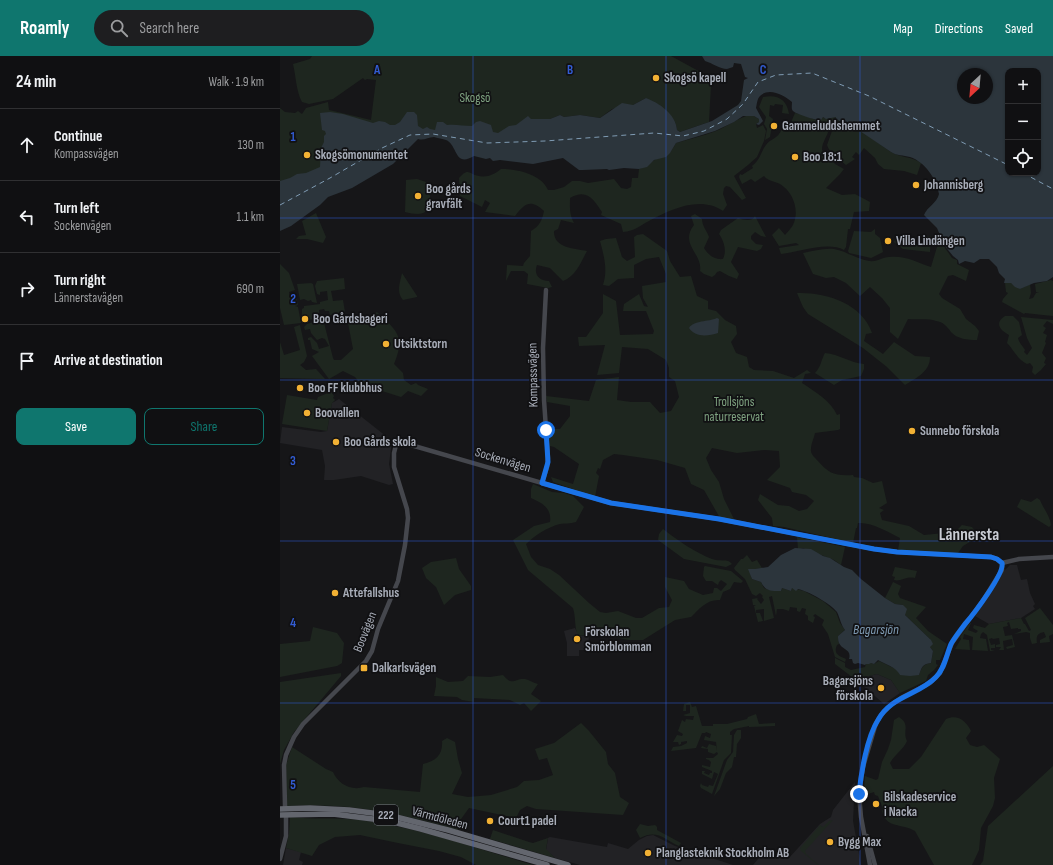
<!DOCTYPE html>
<meta charset="utf-8">
<style>
body{margin:0;font-family:"Sofia Sans Condensed",sans-serif;background:#1e1e20;color:#f1f3f6}
.controls{position:absolute;right:12px;top:12px;display:grid;overflow:hidden;border-radius:8px;box-shadow:0 1px 3px #0004}
.controls button{width:36px;height:36px;display:grid;place-items:center;padding:0;border:0;border-bottom:1px solid #303032;background:#101012;color:#f1f3f6;font:20px sans-serif}
.compass{position:absolute;left:677px;top:12px;width:36px;height:36px;border-radius:50%;background:#101012;box-shadow:0 1px 3px #0004;rotate:206deg}
.stop{position:absolute;width:12px;height:12px;margin:-9px;border:3px solid #1a73e8;border-radius:50%;background:#fff}
.stop.end{background:#1a73e8;border-color:#fff;box-shadow:0 1px 4px #0008}
.list{margin:0;padding:0;list-style:none}
h2{display:flex;justify-content:space-between;align-items:center;height:52px;margin:0;padding:0 16px;font-size:17px}
h2 small{font-size:13px;font-weight:400;color:#9c9d9f}
.list li{display:grid;grid-template-columns:26px 1fr auto;gap:12px;align-items:center;box-sizing:border-box;height:72px;padding:0 16px;border-top:1px solid #303032}
.list b{display:block;font-size:15px;white-space:nowrap}
.list p{margin:0;font-size:13px;white-space:nowrap;color:#9c9d9f}
.list em{font-size:13px;font-style:normal;color:#9c9d9f}
.actions{display:flex;gap:8px;padding:12px 16px}
.actions a{flex:1;padding:9px 0;border:1px solid #0f766e;border-radius:8px;text-align:center;font-size:14px;color:#0f766e}
.actions .main{background:#0f766e;color:#fff}
.icon{flex:none;width:22px;height:22px;fill:none;stroke:currentColor;stroke-width:2;stroke-linecap:round;stroke-linejoin:round}
.map{position:relative;flex:none;width:773px;height:809px;overflow:hidden}
header{display:flex;align-items:center;gap:24px;box-sizing:border-box;height:56px;padding:0 20px;background:#0f766e;color:#fff}
header strong{font-size:19px}
nav{display:flex;gap:22px;margin-inline-start:auto;font-size:14px}
.search{width:280px;height:36px;background:#1e1e20;display:flex;align-items:center;gap:10px;box-sizing:border-box;padding:0 14px;border-radius:22px;color:#9c9d9f;font-size:15px}
main{display:flex}
aside{flex:1;background:#101012}
.map>svg:first-child{display:block}
</style>
<header>
<strong>Roamly</strong>
<div class="search"><svg class="icon" aria-label="search" viewBox="0 0 24 24"><circle cx="10" cy="10" r="6"/><path d="M15 15l6 6"/></svg>Search here</div>
<nav><a>Map</a><a>Directions</a><a>Saved</a></nav>
</header>
<main>
<aside>
<h2>24 min<small>Walk · 1.9 km</small></h2>
<ul class="list">
<li><svg class="icon" aria-label="ahead" viewBox="0 0 24 24"><path d="M12 20V5M6 11l6-6 6 6"/></svg><div><b>Continue</b><p>Kompassvägen</p></div><em>130 m</em></li>
<li><svg class="icon" aria-label="left" viewBox="0 0 24 24"><path d="M17 20v-9H6M10 6l-5 5 5 5"/></svg><div><b>Turn left</b><p>Sockenvägen</p></div><em>1.1 km</em></li>
<li><svg class="icon" aria-label="right" viewBox="0 0 24 24"><path d="M7 20v-9h11M14 6l5 5-5 5"/></svg><div><b>Turn right</b><p>Lännerstavägen</p></div><em>690 m</em></li>
<li><svg class="icon" aria-label="arrive" viewBox="0 0 24 24"><path d="M6 21V4h12l-3 4 3 4H6"/></svg><div><b>Arrive at destination</b></div></li>
</ul>
<div class="actions"><a class="main">Save</a><a>Share</a></div>
</aside>
<div class="map">
<svg width="773" height="809" viewBox="0 0 773 809">
<rect width="100%" height="100%" fill="#161618"/>
<g fill="#222225">
<path d="M 59,343 L 112,385 L 109,408 L 113,428 L 109,429 L 81,420 L 54,424 L 44,424 L 45,410 L 42,394 L 0,387 L 2,371 L 41,376 L 47,375 L 52,347 Z"/>
<path d="M 730,509 L 737,509 L 741,524 L 747,523 L 750,537 L 755,548 L 753,550 L 755,553 L 741,562 L 709,568 L 695,560 L 706,544 L 724,515 Z"/>
<path d="M 295,572 L 299,580 L 309,579 L 308,594 L 299,594 L 299,600 L 287,600 L 287,587 L 284,575 Z"/>
<path d="M 597,618 L 611,624 L 620,637 L 604,648 L 580,627 L 585,621 Z"/>
<path d="M 575,726 L 573,765 L 581,809 L 473,809 L 484,796 L 508,803 L 540,768 L 551,761 L 553,754 Z"/>
<path d="M 373,779 L 395,790 L 453,809 L 300,809 L 275,802 L 266,794 L 268,782 L 270,781 L 327,791 L 328,787 L 348,793 L 359,784 L 367,780 Z"/>
<path d="M 6,792 L 21,796 L 19,804 L 23,806 L 22,809 L 3,809 Z"/>
</g>
<g fill="#1e261f">
<path d="M 32,0 L 391,0 L 424,18 L 431,28 L 429,66 L 400,76 L 397,74 C 396,58 378,50 366,42 L 353,49 L 332,53 L 320,62 L 300,59 L 284,61 L 280,59 L 270,63 L 251,63 L 252,85 L 139,79 L 0,146 L 0,52 L 5,56 L 15,57 L 18,55 L 22,58 L 26,52 L 48,46 L 49,54 L 91,64 L 96,24 L 87,23 L 85,24 L 83,22 L 53,43 L 29,48 L 22,46 C 16,35 16,20 13,8 L 30,3 Z"/>
<path d="M 483,41 C 497,38 507,43 509,58 L 502,57 L 503,49 L 495,48 L 494,50 L 490,49 L 489,60 L 493,63 L 490,81 L 485,84 L 487,73 L 484,68 L 486,61 L 479,51 Z"/>
<path d="M 515,57 L 521,58 L 536,64 L 543,61 L 544,62 L 556,61 L 561,67 L 571,68 L 584,77 L 611,96 C 621,102 631,100 641,107 L 637,119 L 624,115 L 604,113 L 598,108 L 595,102 L 584,92 L 579,99 L 576,96 L 572,101 L 575,103 L 566,109 C 559,103 550,98 547,89 L 552,75 L 549,74 C 547,80 542,87 542,93 C 543,102 557,109 564,113 L 560,118 L 546,132 L 562,139 L 575,138 L 590,146 L 589,155 L 574,156 L 570,173 L 568,173 L 566,191 L 564,194 C 548,185 519,196 501,198 L 499,192 L 519,189 L 516,187 L 499,190 L 492,179 L 499,172 L 505,179 C 508,176 511,172 513,169 C 520,154 513,136 500,128 C 494,125 488,125 484,120 L 475,126 L 471,123 L 462,128 L 459,121 L 460,118 L 462,119 L 473,112 L 472,110 C 481,103 480,97 486,89 C 491,82 497,84 502,73 L 503,74 L 509,71 Z"/>
<path d="M 470,59 L 474,60 L 479,63 L 479,66 L 476,68 L 477,72 L 483,69 L 486,75 L 484,85 L 477,101 L 468,109 L 454,120 L 466,142 L 462,144 L 450,131 L 446,130 L 444,132 L 443,138 L 447,149 L 443,155 C 420,139 389,154 369,165 C 359,170 355,175 343,176 L 341,168 L 321,159 L 322,156 C 314,144 307,132 290,142 C 290,151 289,158 294,167 L 281,164 L 278,173 L 274,175 C 273,192 295,193 307,195 C 301,206 296,220 283,225 L 270,212 L 257,209 C 253,219 260,225 269,225 L 272,231 L 268,232 L 247,228 L 248,218 L 244,215 L 231,215 L 226,225 L 227,209 L 243,210 L 244,207 L 250,200 L 251,175 C 260,170 262,164 264,155 C 251,143 245,147 235,160 L 205,156 L 210,147 L 205,144 L 202,151 L 180,140 L 179,122 C 189,111 188,118 199,120 C 207,122 215,118 221,113 C 233,113 250,116 260,124 C 263,126 266,130 268,134 L 274,134 L 284,131 L 292,125 L 300,125 L 308,127 L 334,123 L 341,132 L 347,133 L 351,131 L 352,122 L 358,122 L 359,113 C 365,111 368,108 373,105 C 386,96 386,105 396,87 C 409,83 423,80 436,75 C 448,70 458,62 470,59 Z"/>
<path d="M 137,123 L 146,126 C 150,136 156,157 138,158 C 134,158 129,157 125,156 L 126,124 Z"/>
<path d="M 36,157 L 46,181 L 43,187 L 27,183 L 16,183 L 19,180 L 26,179 L 22,165 Z"/>
<path d="M 415,158 L 422,163 C 422,170 427,175 429,181 L 424,192 C 428,199 435,204 443,203 C 447,195 444,185 439,178 L 441,174 L 458,162 C 464,164 472,166 475,160 L 486,181 L 481,180 L 475,176 L 471,180 L 471,183 L 476,188 L 483,189 L 481,193 L 477,195 L 458,191 L 451,206 L 459,218 L 457,223 L 449,220 L 440,215 L 437,216 L 435,219 L 432,221 L 424,218 L 420,215 C 423,198 399,188 414,169 L 411,160 Z"/>
<path d="M 595,173 L 595,178 L 600,182 L 603,196 L 591,202 L 569,197 L 568,195 L 574,175 L 591,176 Z"/>
<path d="M 363,178 L 387,195 L 390,205 L 400,221 L 411,220 L 417,240 L 428,245 L 428,253 L 436,255 L 445,264 L 456,270 L 457,278 L 451,286 L 456,297 L 467,301 L 469,311 L 474,314 L 493,315 L 514,322 L 527,314 L 531,317 L 525,318 L 522,327 C 534,335 551,345 557,359 L 560,358 L 560,373 L 558,374 L 535,377 C 534,382 531,388 531,393 C 530,397 534,401 537,404 C 549,418 555,420 573,419 L 574,421 L 582,422 L 593,427 L 602,425 L 607,447 L 599,452 L 604,454 L 600,457 L 602,464 L 629,470 L 644,479 L 664,477 L 676,475 L 682,469 L 692,471 L 695,475 L 693,484 L 683,490 L 678,497 L 618,494 L 620,482 C 608,476 592,466 578,467 L 577,472 L 576,472 L 573,487 L 504,471 L 493,470 L 492,462 L 478,444 L 480,438 L 498,449 L 509,450 L 519,455 L 527,453 L 534,445 L 526,439 L 512,436 L 510,432 L 487,424 L 500,411 L 499,395 L 485,394 L 457,397 L 432,392 L 426,402 L 431,414 L 439,426 L 444,443 L 454,463 L 440,462 L 424,434 L 411,428 L 405,412 L 377,404 L 343,399 L 334,398 L 323,404 L 320,413 L 318,412 L 316,417 L 319,420 L 315,441 L 273,426 L 271,421 L 293,428 L 299,408 L 274,391 L 270,390 L 268,373 L 280,373 L 290,360 L 290,350 L 267,346 L 266,340 L 309,345 L 316,324 L 339,321 L 337,344 L 351,346 L 370,346 L 380,357 L 391,355 L 399,341 L 395,325 L 389,321 L 389,312 L 386,304 L 368,293 L 342,291 L 339,317 L 317,319 L 325,289 L 299,290 L 298,281 L 306,281 L 323,257 L 323,238 L 336,245 L 340,279 L 373,278 L 374,275 L 366,255 L 343,255 L 344,248 L 359,238 L 364,250 L 368,251 L 363,242 L 362,230 L 386,226 L 386,218 L 379,201 L 366,203 L 354,209 L 354,222 L 338,223 L 329,230 L 323,229 C 328,214 324,200 320,185 L 326,183 L 336,182 L 342,201 L 347,205 L 355,201 L 354,181 L 357,179 Z"/>
<path d="M 624,180 L 636,181 L 636,188 L 643,189 L 644,180 L 651,180 L 650,196 L 623,193 L 614,186 L 616,182 Z"/>
<path d="M 663,189 L 672,202 L 677,204 L 677,208 L 689,214 L 686,225 L 673,219 L 668,220 L 659,238 L 662,242 L 680,253 L 686,263 L 695,270 L 699,275 L 697,284 C 688,284 677,283 671,276 C 667,270 663,266 656,265 C 648,262 637,264 628,263 L 618,283 L 610,276 L 610,252 L 602,242 L 590,231 L 580,240 L 566,227 L 554,221 L 546,222 L 533,218 L 523,197 C 534,195 543,192 554,193 C 566,195 576,203 589,205 C 599,206 602,201 609,201 C 624,199 637,206 651,211 L 657,191 Z"/>
<path d="M 0,208 L 9,217 L 15,234 L 9,236 L 10,241 L 16,240 L 18,249 L 15,250 L 18,251 L 21,267 L 4,269 L 0,252 Z"/>
<path d="M 122,217 L 137,240 L 137,241 L 123,244 C 116,236 120,227 122,217 Z"/>
<path d="M 64,222 L 65,233 L 51,235 L 53,245 L 63,244 L 65,256 L 50,259 L 49,255 L 45,255 L 44,253 L 39,254 L 39,262 L 28,264 L 27,261 L 22,261 L 22,253 L 24,252 L 24,250 L 40,248 L 40,246 L 48,244 L 47,235 L 40,236 L 40,239 L 37,238 L 35,230 L 37,225 Z"/>
<path d="M 771,224 L 773,225 L 773,260 L 763,259 L 764,246 L 763,259 L 745,257 L 744,258 L 722,246 L 723,243 L 728,237 L 726,236 L 725,227 L 731,227 L 740,233 L 750,228 L 751,237 L 749,243 L 753,242 L 756,237 L 759,237 L 756,236 L 755,228 Z"/>
<path d="M 31,227 L 33,228 L 37,247 L 32,246 L 31,244 L 28,245 L 24,243 L 20,244 L 17,228 Z"/>
<path d="M 517,237 C 545,236 582,247 592,277 L 586,278 L 584,285 L 603,298 L 614,286 L 635,300 L 650,301 C 650,316 636,322 625,329 L 607,311 L 583,292 L 528,258 L 523,251 Z"/>
<path d="M 97,256 C 116,274 126,280 114,308 L 123,317 L 124,324 L 131,329 L 136,327 L 138,329 L 148,333 L 141,340 L 128,335 L 121,341 L 102,335 L 90,332 L 81,328 L 75,321 L 63,315 L 49,323 L 32,300 L 39,296 L 32,293 L 30,284 L 28,284 L 28,282 L 31,281 L 37,287 L 39,293 L 49,290 L 45,283 L 42,282 L 37,284 L 31,277 L 30,273 L 25,274 L 24,271 L 27,268 L 43,263 L 53,302 L 54,304 L 61,304 L 73,293 L 68,267 L 69,261 L 88,261 Z"/>
<path d="M 725,260 L 733,260 L 739,266 L 742,279 L 738,282 C 739,287 743,290 745,294 L 744,296 L 747,299 L 752,292 L 747,282 L 741,261 L 773,264 L 773,268 L 767,265 L 763,270 L 766,272 L 763,277 L 767,279 L 765,286 L 766,287 L 762,297 L 766,302 L 764,307 L 766,308 L 761,314 L 755,319 L 752,316 L 753,311 L 750,307 L 747,308 C 737,303 734,294 727,287 L 729,279 C 720,274 714,267 725,260 Z"/>
<path d="M 20,269 L 27,300 L 24,306 L 20,309 L 26,314 L 36,313 L 45,323 L 0,322 L 0,286 L 4,299 L 20,294 L 14,271 Z"/>
<path d="M 545,297 C 559,298 570,307 584,308 L 584,313 L 581,320 L 562,324 L 554,329 L 535,317 C 541,311 541,304 545,297 Z"/>
<path d="M 51,336 L 54,340 L 53,342 L 55,344 L 52,347 L 47,375 L 2,368 L 7,339 L 37,344 L 38,341 Z"/>
<path d="M 253,428 L 272,436 L 284,437 L 293,440 L 304,451 L 296,466 C 290,468 285,467 280,468 C 268,471 255,479 246,488 L 251,501 L 258,509 L 270,513 L 279,519 L 309,547 L 320,556 L 326,557 L 338,555 L 356,562 L 362,562 L 379,552 L 389,551 L 392,544 L 385,531 L 385,521 L 404,525 L 409,533 L 423,539 L 433,537 L 434,532 L 437,532 L 441,535 L 447,528 L 441,524 L 439,526 L 438,529 L 432,525 L 426,525 L 423,520 L 424,511 L 425,510 L 451,515 L 463,525 L 461,527 L 454,526 L 450,533 L 443,536 L 440,544 C 427,543 419,553 411,561 L 395,564 L 363,584 L 349,584 L 333,581 L 323,577 L 298,580 C 294,570 296,561 293,552 L 248,514 L 233,484 L 254,470 L 270,466 C 272,452 262,447 251,442 L 251,433 Z"/>
<path d="M 757,442 L 760,444 C 763,452 770,460 771,469 L 769,471 L 737,451 L 741,443 L 751,446 Z"/>
<path d="M 383,473 C 397,484 416,497 432,503 C 439,506 448,502 452,508 L 446,511 L 404,503 L 378,484 L 379,478 Z"/>
<path d="M 517,481 L 565,491 L 561,509 L 554,504 L 523,492 L 518,493 Z"/>
<path d="M 467,499 L 472,506 L 477,504 L 482,512 L 476,513 L 470,516 L 472,523 L 481,526 L 484,532 L 489,534 L 501,535 L 502,532 L 511,535 L 512,532 L 524,535 L 543,545 L 556,556 L 560,567 L 565,574 L 558,580 L 559,588 L 557,589 C 553,598 559,600 566,603 L 565,606 L 555,601 L 548,578 L 542,569 L 544,564 L 535,558 L 533,560 L 535,561 L 533,567 L 528,564 L 528,560 L 525,558 L 526,553 L 522,552 L 520,556 L 517,555 L 517,552 L 510,551 L 509,555 L 503,553 L 497,553 L 496,560 L 492,540 L 489,541 L 494,562 L 484,565 L 484,553 L 476,554 L 476,557 L 480,557 L 483,565 L 478,566 L 474,550 L 476,549 L 473,549 L 472,543 L 478,542 L 477,543 L 481,548 L 484,544 L 482,541 L 483,540 L 480,537 L 476,540 L 472,538 L 465,523 L 455,514 L 454,512 L 461,503 L 463,503 Z"/>
<path d="M 176,502 L 179,513 L 191,530 L 191,534 L 175,539 L 164,549 L 156,531 L 146,522 L 142,512 L 151,506 Z"/>
<path d="M 615,511 L 637,515 L 635,522 C 625,520 621,526 614,524 L 615,521 L 612,520 Z"/>
<path d="M 613,526 L 621,530 L 618,538 L 620,542 L 646,551 L 636,562 L 648,575 L 667,588 L 660,604 L 656,604 L 656,608 L 658,609 L 654,614 L 648,619 L 646,625 L 620,637 L 611,624 L 597,618 L 585,621 L 580,627 L 555,608 L 555,602 L 565,607 L 565,611 L 571,614 L 585,611 L 586,608 L 591,607 L 594,608 L 599,605 L 618,614 L 620,619 L 639,619 C 642,611 643,608 651,607 L 653,595 L 650,591 L 650,583 L 625,559 L 623,549 L 615,548 L 605,542 Z"/>
<path d="M 760,552 L 773,569 L 773,578 L 769,580 L 770,586 L 760,587 L 760,584 L 766,581 L 764,576 C 757,577 756,581 757,587 L 752,588 L 750,582 L 750,577 L 746,576 L 734,578 L 741,575 L 741,573 L 738,573 L 738,572 L 731,573 L 729,566 L 727,567 L 728,570 L 723,571 L 725,580 L 732,579 L 735,591 L 727,593 L 726,591 L 733,589 L 732,583 L 723,585 L 724,594 L 719,594 L 721,591 L 716,591 L 716,589 L 720,588 L 719,582 L 713,583 L 712,582 L 709,583 L 711,589 L 715,588 L 715,592 L 711,592 L 711,594 L 715,595 L 710,595 L 707,579 L 703,576 L 701,578 L 700,582 L 706,583 L 708,595 L 692,594 L 693,581 L 684,578 L 683,583 L 689,584 L 690,594 L 675,593 L 681,583 L 680,581 L 690,567 L 691,567 L 688,574 L 696,577 L 698,575 L 693,572 L 694,569 L 705,572 L 709,568 L 741,562 L 744,568 L 745,568 L 749,575 L 751,574 L 745,562 Z"/>
<path d="M 33,571 L 57,577 L 64,587 L 62,607 L 57,610 L 0,621 L 0,588 L 30,585 Z"/>
<path d="M 61,617 L 61,620 L 14,676 L 4,694 L 0,708 L 0,626 Z"/>
<path d="M 223,619 C 233,631 234,622 245,623 C 249,624 254,627 258,628 L 251,638 L 261,645 L 251,655 L 244,647 L 240,649 L 230,644 L 194,642 L 194,646 L 182,644 L 177,641 L 154,640 L 156,630 L 156,621 L 168,626 L 183,625 L 188,620 L 210,621 Z"/>
<path d="M 410,646 L 412,651 L 416,650 L 422,670 L 433,670 L 433,668 L 447,668 L 467,663 L 468,661 L 476,658 L 479,668 L 495,667 L 495,670 L 469,671 L 469,670 L 454,673 L 450,676 L 450,679 L 452,679 L 451,697 L 444,704 L 432,738 L 421,732 L 420,730 L 421,727 L 422,729 L 428,731 L 429,729 L 433,730 L 438,718 L 434,716 L 432,723 L 422,718 L 422,715 L 425,715 L 424,717 L 429,719 L 430,717 L 432,717 L 432,715 L 422,711 L 422,709 L 430,711 L 431,706 L 429,704 L 426,703 L 426,702 L 433,702 L 438,698 L 437,696 L 434,698 L 428,696 L 428,693 L 421,692 L 422,690 L 427,692 L 429,688 L 436,690 L 437,695 L 436,686 L 424,684 L 425,680 L 430,682 L 431,678 L 426,676 L 425,677 L 422,677 L 416,692 L 391,695 L 393,691 L 401,690 L 407,687 L 407,685 L 401,686 L 401,688 L 399,689 L 398,686 L 393,686 L 397,679 L 402,680 L 403,678 L 398,675 L 402,664 L 405,666 L 406,663 L 413,664 L 414,660 L 406,660 L 403,659 L 410,657 L 410,649 L 406,649 L 406,655 L 403,655 L 404,648 Z"/>
<path d="M 619,661 C 631,669 622,675 627,685 C 623,694 615,698 610,707 L 613,713 L 629,713 L 641,701 L 666,663 C 678,658 686,665 691,675 L 686,682 L 690,689 L 697,691 L 704,689 L 720,703 L 714,722 L 715,742 L 713,750 L 701,772 L 699,794 L 692,809 L 654,809 L 635,775 C 622,767 606,773 602,755 L 603,753 L 598,740 L 595,739 L 594,736 L 588,738 L 585,743 L 584,733 L 585,720 L 596,724 L 598,723 L 602,706 L 608,693 L 611,684 L 614,664 Z"/>
<path d="M 301,667 L 309,675 L 326,696 L 328,708 L 335,717 L 340,741 L 349,747 L 343,759 L 256,753 L 247,750 L 240,754 L 236,762 L 189,752 L 181,763 L 178,774 C 121,757 66,746 7,750 L 6,709 L 12,691 L 46,713 L 53,716 C 58,728 71,735 84,731 L 140,736 L 143,708 C 156,705 163,699 162,685 L 167,682 L 175,686 L 178,703 L 182,717 L 172,738 L 188,741 L 211,739 L 237,731 L 244,725 L 259,724 L 273,719 L 267,702 L 259,704 L 255,693 L 274,687 Z"/>
<path d="M 457,674 L 461,674 L 461,682 L 457,688 L 456,701 L 454,701 L 452,711 L 446,717 L 440,733 L 434,740 L 447,704 L 453,696 L 454,679 Z"/>
<path d="M 773,710 L 773,809 L 700,809 L 703,805 L 708,770 Z"/>
<path d="M 10,761 C 33,764 57,761 80,764 C 137,771 198,793 253,809 L 196,809 L 181,801 L 159,795 L 118,787 L 80,779 L 55,781 L 39,789 L 32,800 L 6,792 L 9,777 Z"/>
<path d="M 553,764 L 525,795 L 526,798 L 539,809 L 538,809 L 521,795 L 520,792 L 540,769 L 543,771 L 549,765 Z"/>
<path d="M 360,768 L 368,770 L 375,769 L 377,771 L 377,774 L 401,787 L 399,790 C 384,783 377,773 360,782 L 356,774 Z"/>
<path d="M 213,774 L 249,786 L 253,787 L 268,782 L 266,793 L 275,802 L 210,783 Z"/>
</g>
<g fill="#2c353c" fill-rule="evenodd">
<path d="M 422,0 L 773,0 L 773,221 L 767,225 L 754,227 L 740,233 L 735,231 L 731,227 L 724,227 L 725,223 L 719,217 L 717,211 L 709,203 L 700,203 L 694,207 L 685,205 L 679,208 L 678,204 L 673,200 L 664,189 L 657,172 L 644,159 C 647,151 657,147 659,138 C 656,122 645,106 630,101 C 623,99 617,100 611,96 L 571,69 C 565,70 561,65 556,63 L 556,61 L 546,63 L 543,61 L 541,64 C 537,65 516,58 513,55 C 511,53 512,49 512,46 C 504,39 489,31 480,40 C 477,43 477,48 476,52 L 483,65 L 479,69 L 476,68 L 479,66 L 479,63 L 474,60 L 463,60 L 454,66 L 435,75 L 396,87 L 390,97 L 386,101 L 374,104 L 367,111 L 359,113 L 344,112 L 329,114 L 327,113 L 303,114 L 299,114 L 283,102 L 253,108 L 220,104 L 213,105 L 210,102 L 206,103 L 194,100 C 174,112 178,89 166,84 C 163,83 157,82 154,81 C 148,81 144,85 138,83 L 113,108 L 72,132 L 48,141 L 40,149 L 11,170 L 0,175 L 0,125 L 10,122 L 17,118 L 26,117 L 40,111 L 41,92 L 44,86 L 44,80 L 46,78 L 45,75 L 42,74 L 40,57 L 50,56 L 63,58 L 93,67 L 99,65 L 105,66 L 110,69 L 115,69 L 120,66 L 127,56 L 134,56 L 137,59 L 138,70 L 143,73 L 147,71 L 150,73 L 155,74 L 157,66 L 163,66 L 167,69 C 176,68 183,70 192,70 L 196,66 L 200,65 L 211,69 L 213,76 L 218,77 L 229,70 L 236,69 L 248,60 L 251,63 L 270,63 L 280,59 L 284,61 L 300,59 L 320,62 L 342,47 L 353,49 L 366,42 C 379,47 396,58 397,74 L 400,76 L 432,65 L 458,49 L 461,45 L 464,24 L 468,22 L 465,21 L 461,8 L 454,7 L 453,11 C 451,12 449,12 447,13 C 440,13 432,7 425,5 ZM 728,15 L 758,15 L 758,117 L 728,117 ZM 683,18 L 707,18 L 707,42 L 683,42 Z"/>
<path d="M 437,262 L 439,263 L 438,277 C 428,280 416,282 409,272 C 414,264 428,266 437,262 Z"/>
<path d="M 515,492 L 531,493 L 543,500 L 550,502 L 564,511 L 572,514 L 581,523 L 605,542 L 615,548 L 623,549 L 627,553 L 625,559 L 651,584 L 653,588 L 650,591 L 653,595 L 651,607 C 642,608 642,611 639,619 L 630,620 L 620,619 C 616,611 605,608 598,604 L 594,608 L 591,607 L 589,608 L 586,608 L 585,609 L 578,607 L 575,608 L 573,607 L 572,603 L 569,603 C 572,593 562,594 559,587 C 558,585 558,582 558,580 L 565,574 C 561,569 560,562 557,556 C 551,548 528,535 518,533 L 516,535 L 512,532 L 511,535 L 502,532 L 501,535 C 491,535 486,536 481,526 L 472,523 L 468,513 L 475,513 L 488,511 L 501,499 Z"/>
</g>
<g fill="none" stroke-linecap="round" stroke-linejoin="round">
<g stroke="#7f9bb3" stroke-width="1" stroke-dasharray="5 4" stroke-linecap="butt">
<path d="M 743,117 L 773,133"/>
<path d="M 0,149 L 50,122 L 102,92 L 130,79 L 153,78 L 207,87 L 265,85 L 374,77 L 403,80 L 424,75 L 447,63 L 463,48 L 478,26 L 496,19 L 532,17 L 589,40 L 728,109"/>
</g>
<g stroke="#45474d" stroke-width="4.5">
<path d="M 262,427 L 267,411 L 268,402 L 264,344 L 263,292 L 266,234"/>
<path d="M 722,507 L 739,503 L 773,501"/>
<path d="M 5,750 L 4,709 L 6,699 L 14,681 L 23,668 L 86,605 L 92,595 L 98,573 L 118,525 L 125,489 L 128,462 L 127,453 L 114,411 L 114,397 L 117,385 L 331,447 L 439,463 L 594,493 L 617,496 L 711,501 L 717,503 L 722,507"/>
<path d="M 587,780 L 595,809"/>
<path d="M 0,803 L 6,780 L 6,761"/>
<path d="M 590,809 L 581,761 L 579,738 L 583,711 L 596,667 L 602,658 L 611,649 L 621,642 L 650,627 L 660,617 L 672,587 L 704,543 L 722,514 L 722,507"/>
</g>
<g stroke="#63666e" stroke-width="5.5">
<path d="M 0,753 L 30,752 L 69,754 L 108,759 L 168,774 L 288,809"/>
<path d="M 0,759 L 53,758 L 109,765 L 141,773 L 267,809"/>
</g>
</g>
<g fill="none" stroke-linecap="round" stroke-linejoin="round">
<path stroke="#1a73e8" stroke-width="5" d="M 266,374 L 268,406 L 262,427 L 331,447 L 439,463 L 594,493 L 617,496 L 711,501 L 717,503 L 722,507 C 725,517 693,559 685,568 C 680,575 675,581 671,588 C 666,600 665,612 656,621 C 639,639 611,640 598,664 C 587,681 581,717 579,738"/>
</g>
<path fill="none" stroke="#325cd3" stroke-width="1" stroke-opacity="0.55" d="M 193,0 L 193,809M 386,0 L 386,809M 580,0 L 580,809M 0,162 L 773,162M 0,324 L 773,324M 0,485 L 773,485M 0,647 L 773,647"/>
<g fill="#f2b134" stroke="#111113" stroke-width="1.5">
<circle cx="376" cy="22" r="4"/>
<circle cx="494" cy="70" r="4"/>
<circle cx="27" cy="99" r="4"/>
<circle cx="515" cy="101" r="4"/>
<circle cx="636" cy="129" r="4"/>
<circle cx="138" cy="140" r="4"/>
<circle cx="608" cy="185" r="4"/>
<circle cx="25" cy="263" r="4"/>
<circle cx="106" cy="288" r="4"/>
<circle cx="20" cy="332" r="4"/>
<circle cx="27" cy="357" r="4"/>
<circle cx="632" cy="375" r="4"/>
<circle cx="56" cy="386" r="4"/>
<circle cx="55" cy="537" r="4"/>
<circle cx="297" cy="583" r="4"/>
<rect x="80" y="608" width="8" height="8" rx="2"/>
<circle cx="601" cy="632" r="4"/>
<circle cx="596" cy="748" r="4"/>
<circle cx="210" cy="765" r="4"/>
<circle cx="550" cy="786" r="4"/>
<circle cx="368" cy="797" r="4"/>
</g>
<g text-anchor="middle" dominant-baseline="central" stroke-width="3.5" stroke-linejoin="round" paint-order="stroke">
<rect fill="#111113" stroke="#7b7e86" stroke-width="1" x="94" y="749" width="24" height="20" rx="3"/>
<g font-size="12" font-weight="bold" fill="#a8adb8">
<text x="106" y="759">222</text>
</g>
<g font-size="13" font-weight="bold" fill="#a8adb8" stroke="#111113" text-anchor="start">
<text x="384" y="22">Skogsö kapell</text>
<text x="502" y="70">Gammeluddshemmet</text>
<text x="35" y="99">Skogsömonumentet</text>
<text x="523" y="101">Boo 18:1</text>
<text x="644" y="129">Johannisberg</text>
<text x="146" y="133">Boo gårds<tspan x="146" dy="15">gravfält</tspan></text>
<text x="616" y="185">Villa Lindängen</text>
<text x="33" y="263">Boo Gårdsbageri</text>
<text x="114" y="288">Utsiktstorn</text>
<text x="28" y="332">Boo FF klubbhus</text>
<text x="35" y="357">Boovallen</text>
<text x="640" y="375">Sunnebo förskola</text>
<text x="64" y="386">Boo Gårds skola</text>
<text x="63" y="537">Attefallshus</text>
<text x="305" y="576">Förskolan<tspan x="305" dy="15">Smörblomman</tspan></text>
<text x="92" y="612">Dalkarlsvägen</text>
<text x="593" y="625" text-anchor="end">Bagarsjöns<tspan x="593" dy="15">förskola</tspan></text>
<text x="604" y="741">Bilskadeservice<tspan x="604" dy="15">i Nacka</tspan></text>
<text x="218" y="765">Court1 padel</text>
<text x="558" y="786">Bygg Max</text>
<text x="376" y="797">Planglasteknik Stockholm AB</text>
</g>
<g font-size="13" fill="#7fa381" stroke="#111113">
<text x="195" y="42">Skogsö</text>
<text x="454" y="346">Trollsjöns<tspan x="454" dy="15">naturreservat</tspan></text>
</g>
<g font-size="13" fill="#a8adb8" stroke="#111113">
<text transform="translate(253 319) rotate(-91)">Kompassvägen</text>
<text transform="translate(223 404) rotate(17)">Sockenvägen</text>
<text transform="translate(85 576) rotate(-68)">Boovägen</text>
<text transform="translate(160 762) rotate(15)">Värmdöleden</text>
</g>
<g font-size="14" font-style="italic" fill="#7f9bb3" stroke="#111113">
<text x="596" y="573">Bagarsjön</text>
</g>
<g font-size="17" font-weight="bold" fill="#c9ccd4" stroke="#111113">
<text x="689" y="479">Lännersta</text>
</g>
</g>
<g font-size="13" text-anchor="middle" font-weight="bold" fill="#325cd3" stroke="#111113" stroke-width="3.5" stroke-linejoin="round" paint-order="stroke">
<text x="97" y="18">A</text>
<text x="290" y="18">B</text>
<text x="483" y="18">C</text>
<text x="13" y="85">1</text>
<text x="13" y="247">2</text>
<text x="13" y="409">3</text>
<text x="13" y="571">4</text>
<text x="13" y="733">5</text>
</g>
</svg>
<div class="controls">
<button>+</button>
<button>−</button>
<button><svg class="icon" aria-label="locate" viewBox="0 0 24 24"><circle cx="12" cy="12" r="6"/><path d="M12 2v4M12 18v4M2 12h4M18 12h4"/></svg></button>
</div>
<svg class="compass" viewBox="-18 -18 36 36"><path d="M0-13l5 13h-10z" fill="#e53935"/><path d="M0 13l5-13h-10z" fill="#9c9d9f"/></svg>
<div class="stop" style="left:266px;top:374px"></div>
<div class="stop end" style="left:579px;top:738px"></div>
</div>
</main>
